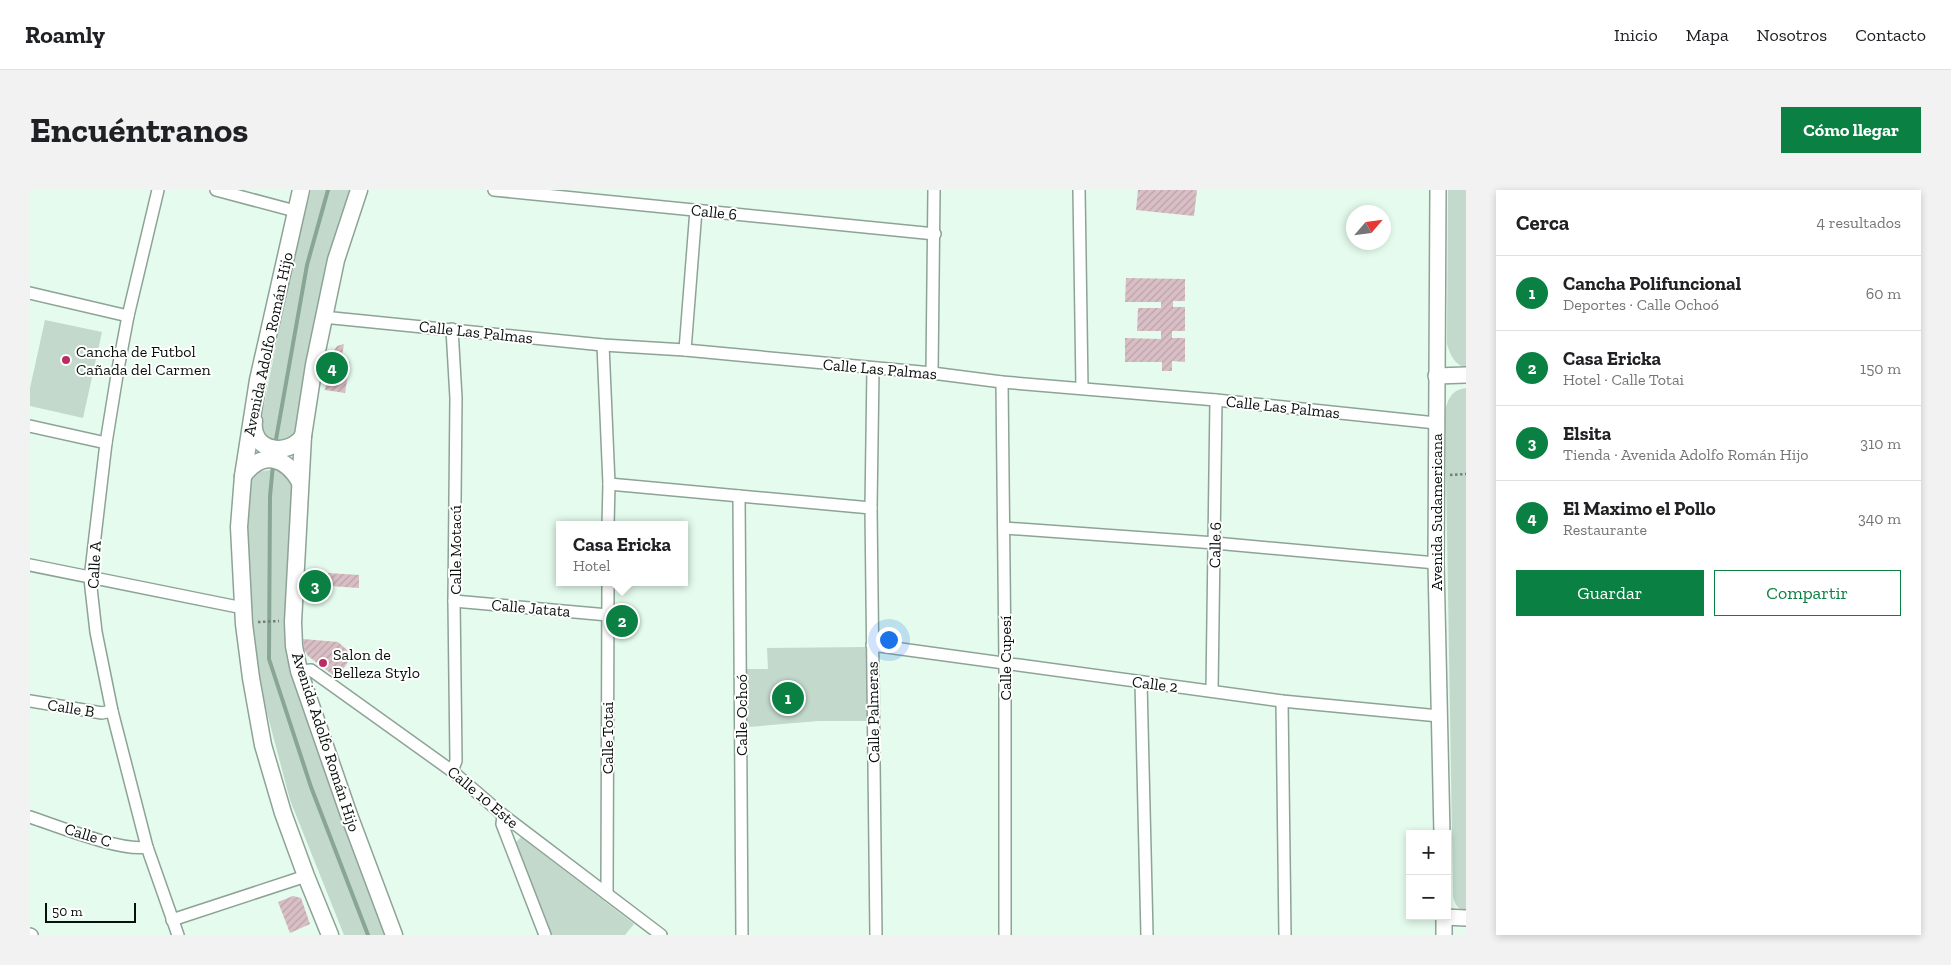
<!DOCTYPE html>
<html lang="es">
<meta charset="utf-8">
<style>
body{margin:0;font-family:"Zilla Slab",serif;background:#f2f2f2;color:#202124}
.controls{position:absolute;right:15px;bottom:15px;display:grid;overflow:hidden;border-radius:0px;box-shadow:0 2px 8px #0003}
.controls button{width:45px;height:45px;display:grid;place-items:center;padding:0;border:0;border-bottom:1px solid #e0e0e0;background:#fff;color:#202124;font:25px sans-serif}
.compass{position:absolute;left:1316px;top:15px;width:45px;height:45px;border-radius:50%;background:#fff;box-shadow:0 2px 8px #0003;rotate:62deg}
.scale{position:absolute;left:15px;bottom:12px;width:91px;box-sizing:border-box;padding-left:5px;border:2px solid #08100c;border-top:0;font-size:14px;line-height:18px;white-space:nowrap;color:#08100c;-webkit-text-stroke:4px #fff;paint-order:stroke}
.you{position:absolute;left:858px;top:449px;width:18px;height:18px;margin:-12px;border:4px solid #fff;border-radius:50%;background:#1a73e8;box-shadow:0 0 0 8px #1a73e833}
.badge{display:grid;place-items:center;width:32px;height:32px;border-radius:50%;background:#0b8043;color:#fff;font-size:16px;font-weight:700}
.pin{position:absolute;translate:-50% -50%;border:2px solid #fff;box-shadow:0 1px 5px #0006}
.popup{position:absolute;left:526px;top:331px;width:132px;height:65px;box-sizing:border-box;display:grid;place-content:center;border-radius:0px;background:#fff;filter:drop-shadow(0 1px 4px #0005);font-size:16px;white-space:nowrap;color:#757577}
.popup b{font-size:19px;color:#202124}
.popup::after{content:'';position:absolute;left:50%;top:100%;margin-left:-10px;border:10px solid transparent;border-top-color:#fff}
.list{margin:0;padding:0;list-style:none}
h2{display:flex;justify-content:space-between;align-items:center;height:65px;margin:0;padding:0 20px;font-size:21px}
h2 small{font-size:16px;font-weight:400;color:#757577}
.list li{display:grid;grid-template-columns:32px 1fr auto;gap:15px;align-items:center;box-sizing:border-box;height:75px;padding:0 20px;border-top:1px solid #e0e0e0}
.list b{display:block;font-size:19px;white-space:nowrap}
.list p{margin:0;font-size:16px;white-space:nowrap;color:#757577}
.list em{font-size:16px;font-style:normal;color:#757577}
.actions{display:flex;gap:10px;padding:15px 20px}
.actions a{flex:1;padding:11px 0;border:1px solid #0b8043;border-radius:0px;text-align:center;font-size:18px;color:#0b8043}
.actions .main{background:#0b8043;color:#fff}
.map{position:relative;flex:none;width:1436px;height:745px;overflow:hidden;border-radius:0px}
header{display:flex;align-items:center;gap:30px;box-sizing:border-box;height:70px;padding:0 25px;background:#fff;border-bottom:1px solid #e0e0e0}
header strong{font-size:24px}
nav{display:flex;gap:28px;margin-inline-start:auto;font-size:18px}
.intro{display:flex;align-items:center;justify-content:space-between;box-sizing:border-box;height:120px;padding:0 30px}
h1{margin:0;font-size:35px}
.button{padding:12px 22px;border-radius:0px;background:#0b8043;color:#fff;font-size:18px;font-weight:700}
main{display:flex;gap:30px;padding:0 30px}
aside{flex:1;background:#fff;border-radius:0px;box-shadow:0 2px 8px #0003}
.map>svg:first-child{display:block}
</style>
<header>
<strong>Roamly</strong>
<nav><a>Inicio</a><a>Mapa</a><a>Nosotros</a><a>Contacto</a></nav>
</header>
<div class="intro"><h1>Encuéntranos</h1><a class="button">Cómo llegar</a></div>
<main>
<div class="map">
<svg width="1436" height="745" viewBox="0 0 1436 745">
<defs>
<pattern id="building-hatch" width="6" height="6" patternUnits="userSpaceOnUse" patternTransform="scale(1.25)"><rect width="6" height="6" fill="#d9bfc5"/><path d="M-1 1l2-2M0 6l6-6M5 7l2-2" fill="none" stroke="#b9a3a8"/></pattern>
</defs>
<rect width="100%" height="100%" fill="#e4fbed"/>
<g fill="#c3d9cc">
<path d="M 281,0 L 331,0 L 268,251 L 240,255 L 229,239 L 265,62 Z"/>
<path d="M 1418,0 L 1436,0 L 1436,178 C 1425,175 1420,165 1417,154 Z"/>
<path d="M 15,130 L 72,142 L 53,228 L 0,216 L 0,198 Z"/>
<path d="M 1436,198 L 1436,721 C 1428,720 1425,714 1423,707 L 1415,221 C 1418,208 1422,200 1436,198 Z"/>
<path d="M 245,279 L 262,288 L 260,434 L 356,745 L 314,745 L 260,610 L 227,485 L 215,344 L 221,288 L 228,282 Z"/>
<path d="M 837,457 L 837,531 L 788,531 L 718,537 L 716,479 L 738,479 L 737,458 Z"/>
<path d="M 491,647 L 604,734 L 595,745 L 522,745 L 487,656 L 486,652 Z"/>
</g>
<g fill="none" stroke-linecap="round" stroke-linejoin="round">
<g stroke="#89a695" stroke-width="4">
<path d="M 245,255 L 277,75 L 298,0"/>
<path d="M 243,275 L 240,306 L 239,469 L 281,597 L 338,745"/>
</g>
</g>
<g fill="url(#building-hatch)">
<path d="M 1108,0 L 1167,0 L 1164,26 L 1106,20 Z"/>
<path d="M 1096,88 L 1155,89 L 1155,111 L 1143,111 L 1143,117 L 1155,117 L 1155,141 L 1142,141 L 1142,148 L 1155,148 L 1155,172 L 1142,171 L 1142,181 L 1132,181 L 1132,172 L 1095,172 L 1095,148 L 1131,149 L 1131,141 L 1107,141 L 1108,118 L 1131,118 L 1131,112 L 1095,112 Z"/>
<path d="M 314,154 L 311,171 L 320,172 L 315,203 L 295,200 L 301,165 L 307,156 Z"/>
<path d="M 282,382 L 329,385 L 329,398 L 301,396 L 300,404 L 281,402 Z"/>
<path d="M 273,449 L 308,452 L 323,465 L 307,488 L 278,466 L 274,459 Z"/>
<path d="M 263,706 L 271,708 L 280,734 L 260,743 L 248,712 Z"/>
</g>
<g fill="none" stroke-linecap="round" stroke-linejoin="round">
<defs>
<g id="minor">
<path d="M 128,0 L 98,126 L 88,179 L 76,253 L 60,389 L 66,442 L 82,521 L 117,657 L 148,745"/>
<path d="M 186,0 L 265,21"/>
<path d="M 464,0 L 905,44"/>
<path d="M 1049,0 L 1052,198"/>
<path d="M 0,103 L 98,126"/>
<path d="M 293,127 L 573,155 L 655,160 L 902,183 L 972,192 L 1186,210 L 1406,233"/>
<path d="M 422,139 L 426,208 L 424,411 L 426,571 L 422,581"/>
<path d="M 573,155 L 579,294 L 578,335"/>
<path d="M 655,160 L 666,20"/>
<path d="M 843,179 L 841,318 L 846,745"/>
<path d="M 902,183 L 904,0"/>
<path d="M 972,192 L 975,473 L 975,745"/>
<path d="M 0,236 L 76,253"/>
<path d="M 579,294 L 841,318"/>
<path d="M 709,306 L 712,745"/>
<path d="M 974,338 L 1185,353 L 1406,373"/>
<path d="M 0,375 L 213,418"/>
<path d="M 424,411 L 578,425"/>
<path d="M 842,455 L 1252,511 L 1409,526"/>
<path d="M 269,481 L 281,480 L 422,581 L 473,625 L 631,745"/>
<path d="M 1111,492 L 1117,745"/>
<path d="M 1182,501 L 1186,210"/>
<path d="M 0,511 L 72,523 L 82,521"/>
<path d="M 1252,511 L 1255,745"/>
<path d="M 473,625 L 472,634 L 515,745"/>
<path d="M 0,627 C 27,636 92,662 117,657"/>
<path d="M 577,704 L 578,392"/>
<path d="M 142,730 L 276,686"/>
<path d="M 0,744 L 2,745"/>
</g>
<g id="tertiary">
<path d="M 1408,0 L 1406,373 L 1412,644"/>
<path d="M 1406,186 L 1436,185"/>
<path d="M 1414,726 L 1414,745"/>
<path d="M 1414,727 L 1436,728"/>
</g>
<g id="secondary">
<path d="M 271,0 L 228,190 L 213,286 L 209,337 L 214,434 L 221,488 L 233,555 L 253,623 L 276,686 L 300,745"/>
<path d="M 329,0 L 306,70 L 284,175 L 273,246 L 263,432 L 264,456 L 269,481 L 319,625 L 364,745"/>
<path d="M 224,231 C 220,261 258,268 273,246"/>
<path d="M 213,286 C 232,260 255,266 270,292"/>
</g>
</defs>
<use href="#minor" stroke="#8ea397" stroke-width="14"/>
<use href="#tertiary" stroke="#8ea397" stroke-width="18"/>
<use href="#secondary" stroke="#8ea397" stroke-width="19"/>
<g stroke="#6f7e76" stroke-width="2.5" stroke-dasharray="2.5 2.5" stroke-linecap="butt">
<path d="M 1420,285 L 1436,284"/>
<path d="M 228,432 L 249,431"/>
</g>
<use href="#minor" stroke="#fff" stroke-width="11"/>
<use href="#tertiary" stroke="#fff" stroke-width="15"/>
<use href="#secondary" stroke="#fff" stroke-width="16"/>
</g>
<g fill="#b92d62" stroke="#fff" stroke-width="2">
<circle cx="36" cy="170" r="5"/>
<circle cx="293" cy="473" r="5"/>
</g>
<g text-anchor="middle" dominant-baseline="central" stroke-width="4" stroke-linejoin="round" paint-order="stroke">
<g font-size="16" fill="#08100c" stroke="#fff">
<text transform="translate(684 22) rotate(6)">Calle 6</text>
<text transform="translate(446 142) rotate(6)">Calle Las Palmas</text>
<text transform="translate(238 154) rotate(-78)">Avenida Adolfo Román Hijo</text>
<text transform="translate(850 179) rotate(5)">Calle Las Palmas</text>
<text transform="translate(1253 217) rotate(6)">Calle Las Palmas</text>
<text transform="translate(1406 322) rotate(-90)">Avenida Sudamericana</text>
<text transform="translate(1185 355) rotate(-89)">Calle 6</text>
<text transform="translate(425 360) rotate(-90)">Calle Motacú</text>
<text transform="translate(64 375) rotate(-87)">Calle A</text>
<text transform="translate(501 418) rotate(5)">Calle Jatata</text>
<text transform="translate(975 468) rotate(-90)">Calle Cupesí</text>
<text transform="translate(1125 494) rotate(7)">Calle 2</text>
<text transform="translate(41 518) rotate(9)">Calle B</text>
<text transform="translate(843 522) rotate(-91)">Calle Palmeras</text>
<text transform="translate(711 525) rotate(-90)">Calle Ochoó</text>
<text transform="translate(577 548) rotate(-90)">Calle Totai</text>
<text transform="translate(296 552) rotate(72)">Avenida Adolfo Román Hijo</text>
<text transform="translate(453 607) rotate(40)">Calle 10 Este</text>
<text transform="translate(58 645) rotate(17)">Calle C</text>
</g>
<g font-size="16" fill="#08100c" stroke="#fff" text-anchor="start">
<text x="46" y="161">Cancha de Futbol<tspan x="46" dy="18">Cañada del Carmen</tspan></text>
<text x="303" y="464">Salon de<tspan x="303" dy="18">Belleza Stylo</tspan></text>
</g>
</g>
</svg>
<div class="controls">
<button>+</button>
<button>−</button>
</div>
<svg class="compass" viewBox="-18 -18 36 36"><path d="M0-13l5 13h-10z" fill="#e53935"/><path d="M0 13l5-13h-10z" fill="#757577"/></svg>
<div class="scale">50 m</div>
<div class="you"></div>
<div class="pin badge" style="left:758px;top:508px">1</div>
<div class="pin badge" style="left:592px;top:431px">2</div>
<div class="popup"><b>Casa Ericka</b>Hotel</div>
<div class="pin badge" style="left:285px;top:396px">3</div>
<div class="pin badge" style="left:302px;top:178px">4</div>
</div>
<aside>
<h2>Cerca<small>4 resultados</small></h2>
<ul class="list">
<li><span class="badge">1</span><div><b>Cancha Polifuncional</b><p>Deportes · Calle Ochoó</p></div><em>60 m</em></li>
<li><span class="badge">2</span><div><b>Casa Ericka</b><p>Hotel · Calle Totai</p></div><em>150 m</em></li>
<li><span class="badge">3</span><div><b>Elsita</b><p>Tienda · Avenida Adolfo Román Hijo</p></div><em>310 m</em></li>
<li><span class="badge">4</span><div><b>El Maximo el Pollo</b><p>Restaurante</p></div><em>340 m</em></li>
</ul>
<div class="actions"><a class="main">Guardar</a><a>Compartir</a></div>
</aside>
</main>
